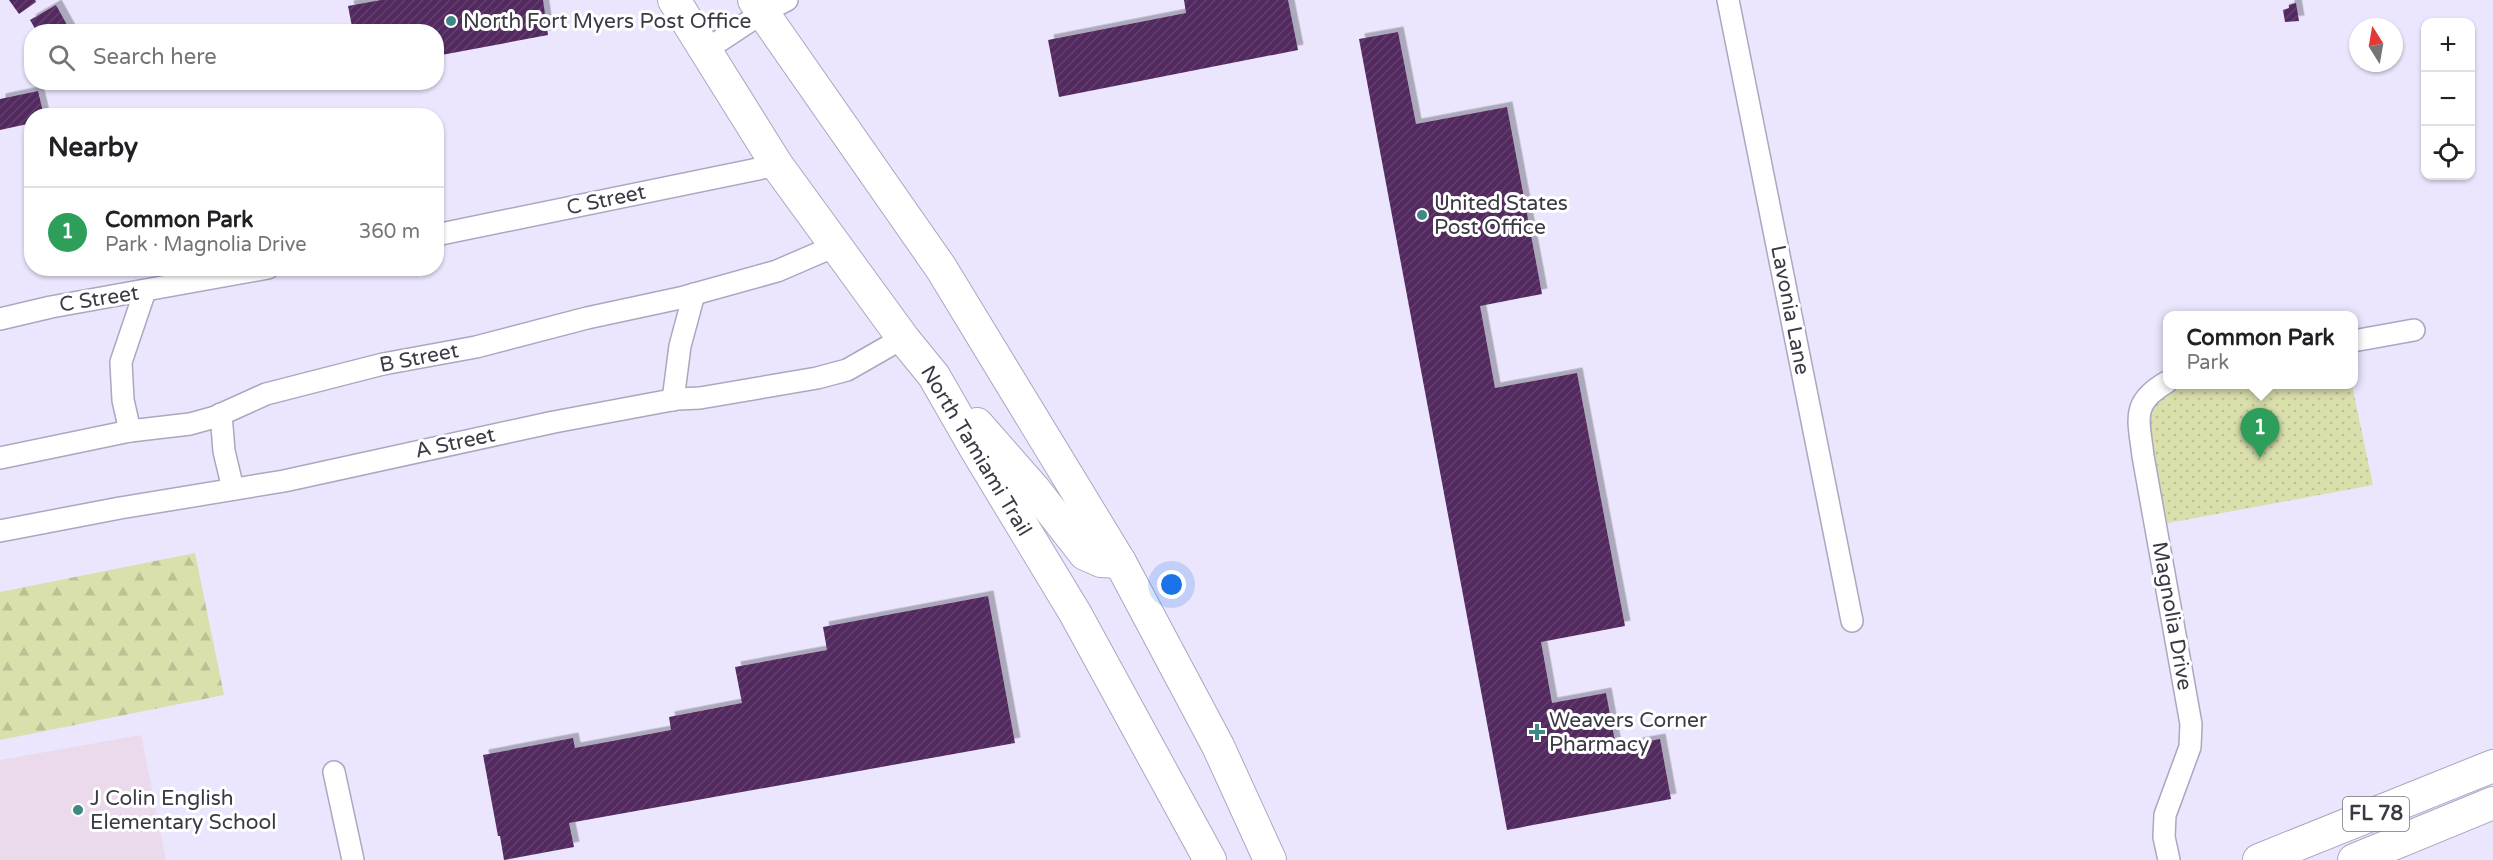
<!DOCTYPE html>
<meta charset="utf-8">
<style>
body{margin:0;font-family:"Varela Round",sans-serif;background:#f6f6f6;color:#202124}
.controls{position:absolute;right:18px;top:18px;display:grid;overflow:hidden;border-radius:12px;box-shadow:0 2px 4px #0004}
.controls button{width:54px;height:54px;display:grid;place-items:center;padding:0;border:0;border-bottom:2px solid #e0e0e0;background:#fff;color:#202124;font:30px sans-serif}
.compass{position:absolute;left:2349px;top:18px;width:54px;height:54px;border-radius:50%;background:#fff;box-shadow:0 2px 4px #0004;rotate:349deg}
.you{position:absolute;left:1172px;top:585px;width:21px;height:21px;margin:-15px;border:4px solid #fff;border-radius:50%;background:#1a73e8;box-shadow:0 0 0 9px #1a73e833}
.badge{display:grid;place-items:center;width:39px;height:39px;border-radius:50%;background:#2563eb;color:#fff;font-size:20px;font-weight:700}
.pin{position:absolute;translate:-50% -50px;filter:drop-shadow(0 2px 3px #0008)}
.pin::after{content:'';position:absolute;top:32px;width:21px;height:18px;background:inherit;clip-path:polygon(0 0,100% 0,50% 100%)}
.popup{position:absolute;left:2163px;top:311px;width:195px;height:78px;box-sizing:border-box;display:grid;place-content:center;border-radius:12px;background:#fff;filter:drop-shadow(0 2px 4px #0005);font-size:20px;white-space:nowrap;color:#757577}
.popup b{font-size:22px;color:#202124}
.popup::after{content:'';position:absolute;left:50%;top:100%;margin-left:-12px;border:12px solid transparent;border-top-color:#fff}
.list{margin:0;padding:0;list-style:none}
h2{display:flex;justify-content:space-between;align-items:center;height:78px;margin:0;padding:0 24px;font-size:26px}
h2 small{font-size:20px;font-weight:400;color:#757577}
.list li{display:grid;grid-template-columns:39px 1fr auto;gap:18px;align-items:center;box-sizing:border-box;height:90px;padding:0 24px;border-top:2px solid #e0e0e0}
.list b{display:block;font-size:22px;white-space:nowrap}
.list p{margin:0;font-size:20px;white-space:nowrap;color:#757577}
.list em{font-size:20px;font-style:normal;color:#757577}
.icon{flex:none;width:33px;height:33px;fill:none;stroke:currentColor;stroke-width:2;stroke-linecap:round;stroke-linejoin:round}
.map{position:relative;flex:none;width:2493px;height:860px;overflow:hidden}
.search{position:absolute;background:#fff;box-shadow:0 2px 4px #0004;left:24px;top:24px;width:420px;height:66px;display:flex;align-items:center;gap:15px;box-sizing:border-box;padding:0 21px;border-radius:24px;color:#757577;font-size:22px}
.panel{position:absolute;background:#fff;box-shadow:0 2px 4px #0004;left:24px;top:108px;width:420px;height:168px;border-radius:24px}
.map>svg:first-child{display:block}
</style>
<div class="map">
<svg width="2493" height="860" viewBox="0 0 2493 860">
<defs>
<pattern id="grass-dots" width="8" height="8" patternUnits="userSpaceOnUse" patternTransform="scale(1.5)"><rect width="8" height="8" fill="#dadfac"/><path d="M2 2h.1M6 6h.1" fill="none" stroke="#bcc095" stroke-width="1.8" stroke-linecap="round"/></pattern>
<pattern id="forest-firs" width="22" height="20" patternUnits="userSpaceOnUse" patternTransform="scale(1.5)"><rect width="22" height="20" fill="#dadfac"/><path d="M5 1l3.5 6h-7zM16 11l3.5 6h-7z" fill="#bcc095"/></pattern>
<pattern id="building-hatch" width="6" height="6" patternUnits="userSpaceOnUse" patternTransform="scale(1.5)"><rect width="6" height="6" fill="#522a5e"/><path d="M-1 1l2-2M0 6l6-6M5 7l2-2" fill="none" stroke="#63416e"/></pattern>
<filter id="shadow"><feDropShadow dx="5.5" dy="-5.5" stdDeviation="0" flood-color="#0004"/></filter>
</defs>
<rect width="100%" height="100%" fill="#ebe6fd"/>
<path fill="#eadaec" d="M 141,735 L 166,860 L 0,860 L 0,760 Z"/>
<path fill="url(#grass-dots)" d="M 2179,385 L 2352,385 L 2373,485 L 2163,524 L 2147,419 L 2158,396 Z"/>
<path fill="url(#forest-firs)" d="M 195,553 L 224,695 L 0,740 L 0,592 Z"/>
<g fill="url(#building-hatch)" filter="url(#shadow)">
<path d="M 9,0 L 35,0 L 36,2 L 19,14 Z"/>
<path d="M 381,0 L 543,0 L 548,35 L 436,56 L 436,32 L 353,32 L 348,6 Z"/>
<path d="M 1184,0 L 1288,0 L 1298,50 L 1059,97 L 1048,40 L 1186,13 Z"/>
<path d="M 2296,3 L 2299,21 L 2285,22 L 2283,10 L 2289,8 L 2289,5 Z"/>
<path d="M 56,5 L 71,32 L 37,32 L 30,20 Z"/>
<path d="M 1398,32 L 1416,124 L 1507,107 L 1542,294 L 1480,306 L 1495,388 L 1577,373 L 1625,626 L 1541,642 L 1552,703 L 1606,693 L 1616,747 L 1660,739 L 1671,799 L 1507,830 L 1359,39 Z"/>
<path d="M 38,91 L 44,116 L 32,116 L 32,123 L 0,130 L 0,99 Z"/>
<path d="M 988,596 L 1015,743 L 569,823 L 574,847 L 504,860 L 500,836 L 498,836 L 483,755 L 573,738 L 575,748 L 671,730 L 669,717 L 742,703 L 735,667 L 827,650 L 823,627 Z"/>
</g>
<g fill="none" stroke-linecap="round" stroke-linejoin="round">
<defs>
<g id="street">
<path d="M 1728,0 L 1852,621"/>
<path d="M 706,50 L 762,13 L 787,0"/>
<path d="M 436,235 L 777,165"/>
<path d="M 0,319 L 51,307 L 268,268"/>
<path d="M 2353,341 L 2414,330"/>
<path d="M 2167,382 C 2130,403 2139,420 2143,456 L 2191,724 L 2190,747 L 2165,815 L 2164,837 L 2169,860"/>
<path d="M 673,400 L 680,346 L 694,294"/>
<path d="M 221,414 L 224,451 L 233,489"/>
<path d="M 130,431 L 123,400 L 121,362 L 145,291"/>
<path d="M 0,458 L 130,431 L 190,424 L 215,417 L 266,394 L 383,364 L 476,347 L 587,318 L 680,298 L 777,271 L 835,246"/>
<path d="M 0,531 L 120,508 L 284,481 L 554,422 L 677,399 L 700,398 L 817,378 L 847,370 L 903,338"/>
<path d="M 334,772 L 353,860"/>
</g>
<g id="primary">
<path d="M 674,0 L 777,165 L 903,338 L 934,376 L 977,451 L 1075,613 L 1210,860"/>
<path d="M 754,0 L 941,268 L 1120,562 L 1218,746 L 1270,860"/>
<path d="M 977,424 L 1034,489 L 1085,554 L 1101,561 L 1120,562"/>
<path d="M 2259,860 L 2493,766"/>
<path d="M 2354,860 L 2493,803"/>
</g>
</defs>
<use href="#street" stroke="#aca6c1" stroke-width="24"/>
<use href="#primary" stroke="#aca6c1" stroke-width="34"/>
<use href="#street" stroke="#fff" stroke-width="21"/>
<use href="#primary" stroke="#fff" stroke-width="32"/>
</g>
<g fill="#408885" stroke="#fff" stroke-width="2">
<circle cx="451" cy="21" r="6"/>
<circle cx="1422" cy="215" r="6"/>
<path d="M1534 723h6v6h6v6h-6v6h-6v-6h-6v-6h6z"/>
<circle cx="78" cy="810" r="6"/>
</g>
<g text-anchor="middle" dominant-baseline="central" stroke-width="6" stroke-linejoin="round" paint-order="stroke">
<rect fill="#fff" stroke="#76747c" stroke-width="1.5" x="2343" y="797" width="66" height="34" rx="4.5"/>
<g font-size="20" font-weight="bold" fill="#3b3944">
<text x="2376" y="814">FL 78</text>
</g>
<g font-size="21" fill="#3b3944" stroke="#fff" text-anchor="start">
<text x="463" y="21">North Fort Myers Post Office</text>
<text x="1434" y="203">United States<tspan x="1434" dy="24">Post Office</tspan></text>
<text x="1549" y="720">Weavers Corner<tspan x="1549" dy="24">Pharmacy</tspan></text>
<text x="90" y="798">J Colin English<tspan x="90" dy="24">Elementary School</tspan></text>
</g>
<g font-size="21" fill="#3b3944" stroke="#fff">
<text transform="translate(606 200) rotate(-12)">C Street</text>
<text transform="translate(99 299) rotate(-9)">C Street</text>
<text transform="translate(1790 310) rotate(79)">Lavonia Lane</text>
<text transform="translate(419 358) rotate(-11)">B Street</text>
<text transform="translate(455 443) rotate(-12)">A Street</text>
<text transform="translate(976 451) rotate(59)">North Tamiami Trail</text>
<text transform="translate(2172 616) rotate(80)">Magnolia Drive</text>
</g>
</g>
</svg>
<div class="controls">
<button>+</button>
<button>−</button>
<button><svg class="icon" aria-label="locate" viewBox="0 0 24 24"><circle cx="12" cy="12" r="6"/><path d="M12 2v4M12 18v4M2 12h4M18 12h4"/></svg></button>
</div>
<svg class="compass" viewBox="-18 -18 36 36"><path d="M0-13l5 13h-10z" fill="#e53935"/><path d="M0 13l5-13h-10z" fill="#757577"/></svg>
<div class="you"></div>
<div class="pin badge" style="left:2260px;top:458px;background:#2e9e5b">1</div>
<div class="popup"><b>Common Park</b>Park</div>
<div class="search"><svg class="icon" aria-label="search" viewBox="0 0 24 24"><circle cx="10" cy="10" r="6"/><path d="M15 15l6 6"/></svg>Search here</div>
<section class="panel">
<h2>Nearby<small></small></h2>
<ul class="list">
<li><span class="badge" style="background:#2e9e5b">1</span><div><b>Common Park</b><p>Park · Magnolia Drive</p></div><em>360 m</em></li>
</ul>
</section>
</div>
